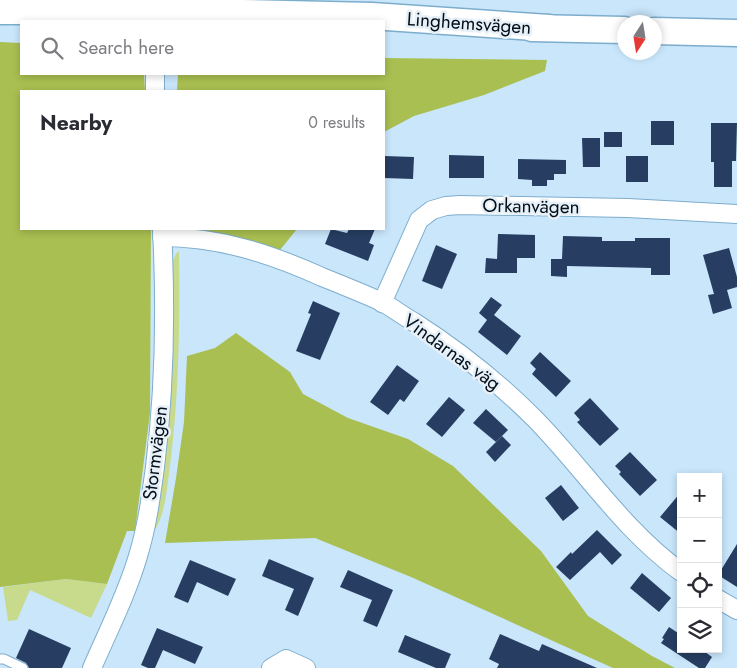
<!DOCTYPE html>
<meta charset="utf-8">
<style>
body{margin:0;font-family:Jost,sans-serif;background:#f7f7f7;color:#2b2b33}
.controls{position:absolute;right:15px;bottom:15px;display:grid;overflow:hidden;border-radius:0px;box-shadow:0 2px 8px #0003}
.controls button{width:45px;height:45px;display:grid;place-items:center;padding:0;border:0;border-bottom:1px solid #e1e1e2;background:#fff;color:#2b2b33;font:25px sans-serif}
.compass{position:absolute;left:617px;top:15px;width:45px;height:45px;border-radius:50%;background:#fff;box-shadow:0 2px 8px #0003;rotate:192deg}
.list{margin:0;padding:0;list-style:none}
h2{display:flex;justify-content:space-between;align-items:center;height:65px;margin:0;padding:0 20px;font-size:21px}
h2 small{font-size:16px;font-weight:400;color:#7c7c81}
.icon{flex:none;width:28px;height:28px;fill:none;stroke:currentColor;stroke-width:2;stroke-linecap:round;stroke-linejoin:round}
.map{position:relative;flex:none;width:737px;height:668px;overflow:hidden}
.search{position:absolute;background:#fff;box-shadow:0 2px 8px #0003;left:20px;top:20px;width:365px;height:55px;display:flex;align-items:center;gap:12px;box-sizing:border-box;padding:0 18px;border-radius:0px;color:#7c7c81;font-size:19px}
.panel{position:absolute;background:#fff;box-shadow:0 2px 8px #0003;left:20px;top:90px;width:365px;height:140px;border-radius:0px}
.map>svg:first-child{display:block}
</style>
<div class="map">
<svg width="737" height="668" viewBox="0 0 737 668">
<rect width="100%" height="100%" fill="#c9e6fb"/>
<g fill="#c8da8c">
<path d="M 179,251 C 180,324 179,395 170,466 C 167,486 166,512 155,530 L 154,529 L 170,402 L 173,352 L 172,263 L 176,254 Z"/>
<path d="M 66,579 L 107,584 L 91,618 L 30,590 L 17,620 L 8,621 L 3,587 Z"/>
</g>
<g fill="#a9bf51">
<path d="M 0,42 L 21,43 L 21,74 L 144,74 L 145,91 L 21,91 L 21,229 L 151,229 L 150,413 L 135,531 L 127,531 L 107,584 L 66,579 L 0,587 Z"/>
<path d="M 384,58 L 547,60 L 545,71 L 484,95 L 414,116 L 384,132 L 384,91 L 177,91 L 178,74 L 384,74 Z"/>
<path d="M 184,229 L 297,229 L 280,250 C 247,240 219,232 184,229 Z"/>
<path d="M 236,333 L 290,372 L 303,394 L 348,418 L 408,439 L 453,466 L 541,551 L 588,616 L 652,656 L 675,668 L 613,668 L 411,577 L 315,538 L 165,543 L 176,478 L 184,422 L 187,356 L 215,348 Z"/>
</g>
<g fill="#273e62">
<rect x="651" y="121" width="23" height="24"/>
<path d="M 711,123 L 737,123 L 736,161 L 732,161 L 732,187 L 714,187 L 714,162 L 711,162 Z"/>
<rect x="604" y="132" width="18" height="15"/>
<path d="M 582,138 L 600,138 L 600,167 L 583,167 Z"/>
<path d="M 449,155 L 484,156 L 484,178 L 449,178 Z"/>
<path d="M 384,156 L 414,157 L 413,179 L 384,178 Z"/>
<rect x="626" y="156" width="22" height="26"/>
<path d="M 518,159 L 566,160 L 566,174 L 554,174 L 554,180 L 547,180 L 547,186 L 532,186 L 532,180 L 518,179 Z"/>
<path d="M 331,229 L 347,233 L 349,229 L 375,229 L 369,243 L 374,245 L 368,261 L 325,244 Z"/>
<path d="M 498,234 L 535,235 L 535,258 L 517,258 L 517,273 L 485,273 L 486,258 L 497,259 Z"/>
<path d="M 563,236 L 602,237 L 602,241 L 635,241 L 635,238 L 670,238 L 670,275 L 651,275 L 651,268 L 567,266 L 567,277 L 551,276 L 551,259 L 562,259 Z"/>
<path d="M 436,245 L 457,254 L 442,289 L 422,281 Z"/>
<path d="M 729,248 L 737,277 L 737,287 L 727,290 L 732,308 L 713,314 L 708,295 L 714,294 L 703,255 Z"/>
<path d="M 491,297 L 502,305 L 494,315 L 521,336 L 507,355 L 478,332 L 487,320 L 479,313 Z"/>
<path d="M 313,301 L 340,313 L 320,360 L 296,351 L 311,314 L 308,313 Z"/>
<path d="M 540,352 L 571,381 L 556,397 L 532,374 L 536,369 L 530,363 Z"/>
<path d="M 397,365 L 419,381 L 404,402 L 400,399 L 388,415 L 370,402 Z"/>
<path d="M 449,397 L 465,410 L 442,437 L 426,424 Z"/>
<path d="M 590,398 L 619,429 L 600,446 L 577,422 L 580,420 L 574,413 Z"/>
<path d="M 486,409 L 508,430 L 496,442 L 473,423 Z"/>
<path d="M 502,436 L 511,445 L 495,462 L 486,452 Z"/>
<path d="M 630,452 L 657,480 L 640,496 L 619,474 L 621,472 L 615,466 Z"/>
<path d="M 561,485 L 579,508 L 563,521 L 545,498 Z"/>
<path d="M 681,492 L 681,534 L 660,517 Z"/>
<path d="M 597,530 L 622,555 L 612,565 L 600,552 L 570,580 L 556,567 L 571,552 L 572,554 Z"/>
<path d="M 737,544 L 737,587 L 718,575 Z"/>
<path d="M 269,559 L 314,578 L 298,616 L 285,610 L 294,589 L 262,576 Z"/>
<path d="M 190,560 L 236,579 L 228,596 L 197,582 L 188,603 L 174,597 Z"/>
<path d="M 348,570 L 393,590 L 377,627 L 363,621 L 372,600 L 340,587 Z"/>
<path d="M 642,573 L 671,598 L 659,612 L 630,588 Z"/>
<path d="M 669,627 L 681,635 L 681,649 L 701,649 L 712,657 L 705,668 L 699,668 L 661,643 L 664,639 L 662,638 Z"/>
<path d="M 157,628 L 203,647 L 195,664 L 163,650 L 155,668 L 148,668 L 141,665 Z"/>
<path d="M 29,629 L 71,648 L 62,668 L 29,668 L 26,663 L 16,658 Z"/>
<path d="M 500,634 L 539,651 L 542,644 L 597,668 L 497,668 L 499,664 L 489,659 Z"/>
<path d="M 405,635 L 451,654 L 445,668 L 436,668 L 398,652 Z"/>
</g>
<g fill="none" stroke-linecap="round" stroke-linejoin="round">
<defs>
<path id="service" d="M 0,659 L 4,659 L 23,668"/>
<g id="minor">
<path d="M 155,74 L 155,91"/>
<path d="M 162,237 C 219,237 271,254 322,277 C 342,285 362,293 382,302 C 393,308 403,316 414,322 C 458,350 498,382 535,419 C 584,469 623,530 681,572"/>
<path d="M 382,303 L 419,220 L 432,210 L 446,206 L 460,205 L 628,208 L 737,214"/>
<path d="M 718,599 L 737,610"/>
<path d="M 92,668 C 108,631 127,594 138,556 C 147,527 151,497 155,467 C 165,387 166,308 162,229"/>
<path d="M 271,668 L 286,659 L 306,668"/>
</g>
<g id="secondary">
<path d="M 0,11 L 155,11 L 372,16 L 549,28"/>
<path d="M 532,28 L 624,30"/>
<path d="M 654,31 L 737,33"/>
</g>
</defs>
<use href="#service" stroke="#7dadcd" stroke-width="11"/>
<use href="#minor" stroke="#7dadcd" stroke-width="20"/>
<use href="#secondary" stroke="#7dadcd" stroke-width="29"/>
<use href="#service" stroke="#fff" stroke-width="9"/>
<use href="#minor" stroke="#fff" stroke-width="18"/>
<use href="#secondary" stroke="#fff" stroke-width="26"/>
</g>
<g text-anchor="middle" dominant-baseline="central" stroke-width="5" stroke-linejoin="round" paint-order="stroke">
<g font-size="19" fill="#000e1a" stroke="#e7f0f7">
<text transform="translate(469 23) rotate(4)">Linghemsvägen</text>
<text transform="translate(531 206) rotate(1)">Orkanvägen</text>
<text transform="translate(452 352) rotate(36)">Vindarnas väg</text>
<text transform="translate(155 453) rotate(-83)">Stormvägen</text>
</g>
</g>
</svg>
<div class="controls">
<button>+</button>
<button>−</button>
<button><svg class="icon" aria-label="locate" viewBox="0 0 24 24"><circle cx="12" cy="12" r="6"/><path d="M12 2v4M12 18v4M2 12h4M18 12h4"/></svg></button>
<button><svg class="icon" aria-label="layers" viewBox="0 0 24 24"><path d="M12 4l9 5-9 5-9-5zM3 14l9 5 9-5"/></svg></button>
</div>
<svg class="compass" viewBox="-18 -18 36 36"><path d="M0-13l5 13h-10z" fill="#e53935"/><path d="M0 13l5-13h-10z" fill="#7c7c81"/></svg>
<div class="search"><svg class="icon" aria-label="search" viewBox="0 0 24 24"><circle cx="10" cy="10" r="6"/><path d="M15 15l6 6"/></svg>Search here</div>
<section class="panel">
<h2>Nearby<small>0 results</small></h2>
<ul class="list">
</ul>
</section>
</div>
